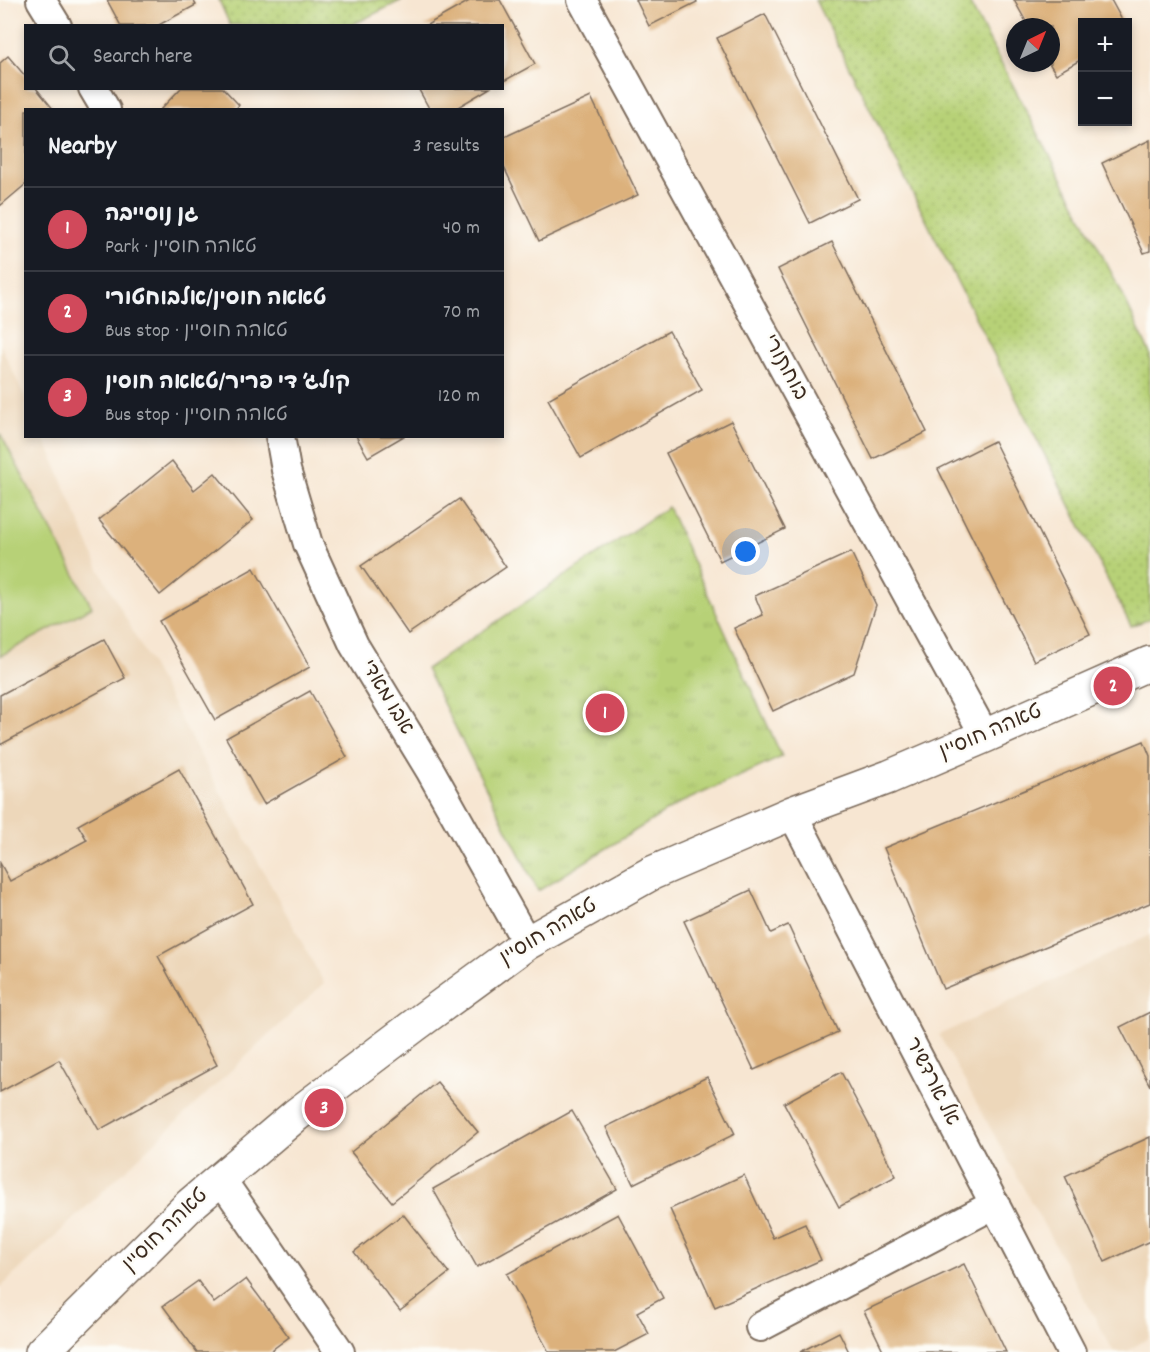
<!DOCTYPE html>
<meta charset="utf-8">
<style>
body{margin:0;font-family:Dekko,"Playpen Sans Hebrew",sans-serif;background:#20242c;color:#f1f3f6}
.controls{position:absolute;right:18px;top:18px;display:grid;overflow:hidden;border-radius:0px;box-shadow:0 3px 9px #0003}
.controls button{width:54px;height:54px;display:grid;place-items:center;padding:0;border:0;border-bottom:2px solid #363941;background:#171b24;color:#f1f3f6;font:30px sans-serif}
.compass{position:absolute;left:1006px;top:18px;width:54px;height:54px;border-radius:50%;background:#171b24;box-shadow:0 3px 9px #0003;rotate:43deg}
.you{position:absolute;left:746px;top:552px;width:21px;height:21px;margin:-15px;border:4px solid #fff;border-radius:50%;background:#1a73e8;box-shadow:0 0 0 9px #1a73e833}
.badge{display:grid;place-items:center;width:39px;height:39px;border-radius:50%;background:#d1495b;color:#fff;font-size:20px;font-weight:700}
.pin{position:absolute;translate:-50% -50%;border:3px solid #fff;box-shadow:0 2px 6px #0006}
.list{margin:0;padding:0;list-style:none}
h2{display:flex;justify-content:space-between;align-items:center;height:78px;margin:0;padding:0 24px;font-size:26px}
h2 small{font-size:20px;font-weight:400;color:#9ea1a6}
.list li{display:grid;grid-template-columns:39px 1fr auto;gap:18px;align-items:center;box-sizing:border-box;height:84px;padding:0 24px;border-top:2px solid #363941}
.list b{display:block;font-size:22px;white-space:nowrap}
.list p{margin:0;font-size:20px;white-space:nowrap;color:#9ea1a6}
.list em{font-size:20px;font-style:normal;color:#9ea1a6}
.icon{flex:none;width:33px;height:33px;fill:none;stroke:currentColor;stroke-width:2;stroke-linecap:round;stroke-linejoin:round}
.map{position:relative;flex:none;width:1150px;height:1352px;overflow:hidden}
.search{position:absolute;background:#171b24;box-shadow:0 3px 9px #0003;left:24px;top:24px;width:480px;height:66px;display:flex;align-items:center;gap:15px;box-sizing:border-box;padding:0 21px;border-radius:0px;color:#9ea1a6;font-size:22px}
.panel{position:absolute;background:#171b24;box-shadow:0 3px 9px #0003;left:24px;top:108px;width:480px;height:330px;border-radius:0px}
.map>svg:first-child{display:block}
</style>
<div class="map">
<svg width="1150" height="1352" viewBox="0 0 1150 1352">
<defs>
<pattern id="grass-dots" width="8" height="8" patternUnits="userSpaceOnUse" patternTransform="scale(1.5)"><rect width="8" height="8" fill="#b7d177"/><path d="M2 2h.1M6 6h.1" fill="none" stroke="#9eb466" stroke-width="1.8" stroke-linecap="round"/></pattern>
<pattern id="park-tufts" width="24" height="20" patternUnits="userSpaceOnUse" patternTransform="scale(1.5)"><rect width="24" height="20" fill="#b7d177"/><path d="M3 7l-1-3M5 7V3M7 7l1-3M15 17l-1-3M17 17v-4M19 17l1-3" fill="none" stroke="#9eb466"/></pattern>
</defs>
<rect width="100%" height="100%" fill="#fdfcf7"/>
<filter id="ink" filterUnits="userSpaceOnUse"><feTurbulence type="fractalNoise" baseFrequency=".0167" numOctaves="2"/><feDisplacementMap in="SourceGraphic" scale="12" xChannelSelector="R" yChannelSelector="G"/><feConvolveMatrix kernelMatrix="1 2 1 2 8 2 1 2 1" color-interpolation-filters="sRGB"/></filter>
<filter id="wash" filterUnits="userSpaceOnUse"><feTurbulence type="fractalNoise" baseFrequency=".008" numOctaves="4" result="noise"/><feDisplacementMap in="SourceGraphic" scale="24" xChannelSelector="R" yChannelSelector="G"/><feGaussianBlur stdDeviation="1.35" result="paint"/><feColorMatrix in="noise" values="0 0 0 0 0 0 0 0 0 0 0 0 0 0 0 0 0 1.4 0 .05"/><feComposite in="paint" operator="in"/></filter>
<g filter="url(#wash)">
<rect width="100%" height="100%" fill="#f7e6d2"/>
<g fill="#edd7ba">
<path d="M 0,344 L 25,397 L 26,436 L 44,437 L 98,567 L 324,983 L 0,1288 Z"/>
<path d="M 1150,935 L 1150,1337 L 1126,1352 L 1114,1352 L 939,1035 Z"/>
</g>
<g fill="url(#grass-dots)" stroke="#797e4a" stroke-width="1.5">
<path d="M 219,0 L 402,0 L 352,25 L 230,25 Z"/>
<path d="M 815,0 L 968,0 L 1120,289 L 1150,354 L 1150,619 L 1131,626 Z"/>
</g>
<path fill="url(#park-tufts)" stroke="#797e4a" stroke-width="1.5" d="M 668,507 L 782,757 L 678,804 L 538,891 L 426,669 Z"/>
<path fill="#b7d177" stroke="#797e4a" stroke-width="1.5" d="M 0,433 L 92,607 L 0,656 Z"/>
<g id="blocks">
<g fill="#dcb17c">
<path d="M 107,0 L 193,0 L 196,5 L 157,26 L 121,26 Z"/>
<path d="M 471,0 L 500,0 L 535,64 L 502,82 L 502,26 L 425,26 Z"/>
<path d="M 636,0 L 696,0 L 697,2 L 649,26 Z"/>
<path d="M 1014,0 L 1111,0 L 1123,22 L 1082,22 L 1082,59 L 1056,74 L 1049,63 L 1051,63 L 1051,27 L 1029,27 Z"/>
<path d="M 765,14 L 858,199 L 810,223 L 717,38 Z"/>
<path d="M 8,56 L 26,77 L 26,88 L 36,88 L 54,110 L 26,110 L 26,184 L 0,206 L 0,63 Z"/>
<path d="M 181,88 L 223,88 L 239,105 L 235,110 L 160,110 Z"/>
<path d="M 418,88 L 490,88 L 453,110 L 430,110 Z"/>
<path d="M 591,97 L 638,195 L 539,241 L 502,163 L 502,138 Z"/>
<path d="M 1150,140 L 1150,251 L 1144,253 L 1102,163 Z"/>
<path d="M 832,242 L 927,432 L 873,459 L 778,269 Z"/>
<path d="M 669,331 L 702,390 L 581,458 L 548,399 Z"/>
<path d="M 731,421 L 785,529 L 720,561 L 666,453 Z"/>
<path d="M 356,436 L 404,436 L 368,457 Z"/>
<path d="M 994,441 L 1090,634 L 1034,661 L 938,469 Z"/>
<path d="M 172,461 L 194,490 L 215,473 L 253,520 L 160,595 L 99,520 Z"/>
<path d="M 459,499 L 506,567 L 408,634 L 361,566 Z"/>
<path d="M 851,552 L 876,605 L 854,673 L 773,711 L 734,628 L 763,615 L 755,596 Z"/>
<path d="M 254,568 L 310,667 L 215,720 L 159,621 Z"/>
<path d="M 104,639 L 125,678 L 0,745 L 0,695 Z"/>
<path d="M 310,691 L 347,757 L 264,804 L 226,738 Z"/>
<path d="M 1144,741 L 1150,756 L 1150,903 L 943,989 L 884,848 Z"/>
<path d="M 179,769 L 253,904 L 158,956 L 217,1065 L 99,1130 L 59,1060 L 0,1092 L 0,863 L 10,881 L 87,840 L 78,825 Z"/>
<path d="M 751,890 L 771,933 L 788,925 L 838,1032 L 754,1070 L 684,921 Z"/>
<path d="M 1150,1012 L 1150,1086 L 1120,1027 Z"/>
<path d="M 841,1072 L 896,1176 L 839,1207 L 784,1103 Z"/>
<path d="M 707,1077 L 735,1134 L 633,1184 L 606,1127 Z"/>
<path d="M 437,1082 L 478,1132 L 392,1202 L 351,1152 Z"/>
<path d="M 572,1111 L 617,1189 L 477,1267 L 433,1189 Z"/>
<path d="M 1150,1137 L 1150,1241 L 1105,1262 L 1065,1176 Z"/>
<path d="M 744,1175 L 773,1238 L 805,1224 L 821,1260 L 715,1307 L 670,1209 Z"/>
<path d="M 403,1214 L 449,1273 L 400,1311 L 354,1252 Z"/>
<path d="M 618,1214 L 663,1298 L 637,1312 L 649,1334 L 614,1352 L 549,1352 L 507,1274 Z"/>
<path d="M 964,1264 L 1006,1352 L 884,1352 L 864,1311 Z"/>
<path d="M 246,1279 L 289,1337 L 269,1352 L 197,1352 L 163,1306 L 198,1281 L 214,1303 Z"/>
<path d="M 839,1332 L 849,1352 L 800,1352 Z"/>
</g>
</g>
</g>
<g filter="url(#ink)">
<use href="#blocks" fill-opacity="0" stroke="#7d6c5d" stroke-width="1.5"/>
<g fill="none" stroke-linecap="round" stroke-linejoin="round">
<defs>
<g id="street">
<path d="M 41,0 L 57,26"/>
<path d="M 582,0 L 985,736"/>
<path d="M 93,88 L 106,110"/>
<path d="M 280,436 L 286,470 L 308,544 L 354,645 L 430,770 L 527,943"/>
<path d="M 792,813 L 1071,1352"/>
<path d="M 221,1179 L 340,1352"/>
<path d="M 760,1327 L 995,1204"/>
</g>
<path id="secondary" d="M 42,1352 L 191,1204 L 296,1115 L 415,1025 L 527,943 L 652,873 L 792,813 L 889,777 L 985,736 L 1150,663"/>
</defs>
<use href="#street" stroke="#7d6c5d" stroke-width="32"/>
<use href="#secondary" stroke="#7d6c5d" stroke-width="36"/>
<use href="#street" stroke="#fff" stroke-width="28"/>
<use href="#secondary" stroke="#fff" stroke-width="33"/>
</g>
</g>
<g text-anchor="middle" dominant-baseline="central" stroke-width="5" stroke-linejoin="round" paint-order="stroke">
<g font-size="21" fill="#3b2a1e" stroke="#fdfcf7">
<text transform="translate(784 368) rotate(61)">בוחתורי</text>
<text transform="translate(386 698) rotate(59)">אבו מאדי</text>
<text transform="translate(991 733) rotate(-23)">טאהה חוסיין</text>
<text transform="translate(549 933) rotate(-31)">טאהה חוסיין</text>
<text transform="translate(931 1082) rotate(63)">אל ארדשיר</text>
<text transform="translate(166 1231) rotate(-44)">טאהה חוסיין</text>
</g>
</g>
</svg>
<div class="controls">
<button>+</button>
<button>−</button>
</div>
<svg class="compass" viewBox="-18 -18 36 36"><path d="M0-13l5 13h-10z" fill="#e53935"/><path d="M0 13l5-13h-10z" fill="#9ea1a6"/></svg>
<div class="you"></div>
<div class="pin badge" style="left:605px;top:713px">1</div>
<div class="pin badge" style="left:1113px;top:686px">2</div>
<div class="pin badge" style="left:324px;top:1108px">3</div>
<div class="search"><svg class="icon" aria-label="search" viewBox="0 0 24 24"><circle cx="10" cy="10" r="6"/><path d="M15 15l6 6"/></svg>Search here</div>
<section class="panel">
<h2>Nearby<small>3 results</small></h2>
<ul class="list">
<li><span class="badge">1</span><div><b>גן נוסייבה</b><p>Park · טאהה חוסיין</p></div><em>40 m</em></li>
<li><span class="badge">2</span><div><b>טאאה חוסין/אלבוחטורי</b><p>Bus stop · טאהה חוסיין</p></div><em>70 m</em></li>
<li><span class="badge">3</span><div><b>קולג׳ די פריר/טאאה חוסין</b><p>Bus stop · טאהה חוסיין</p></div><em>120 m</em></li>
</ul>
</section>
</div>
